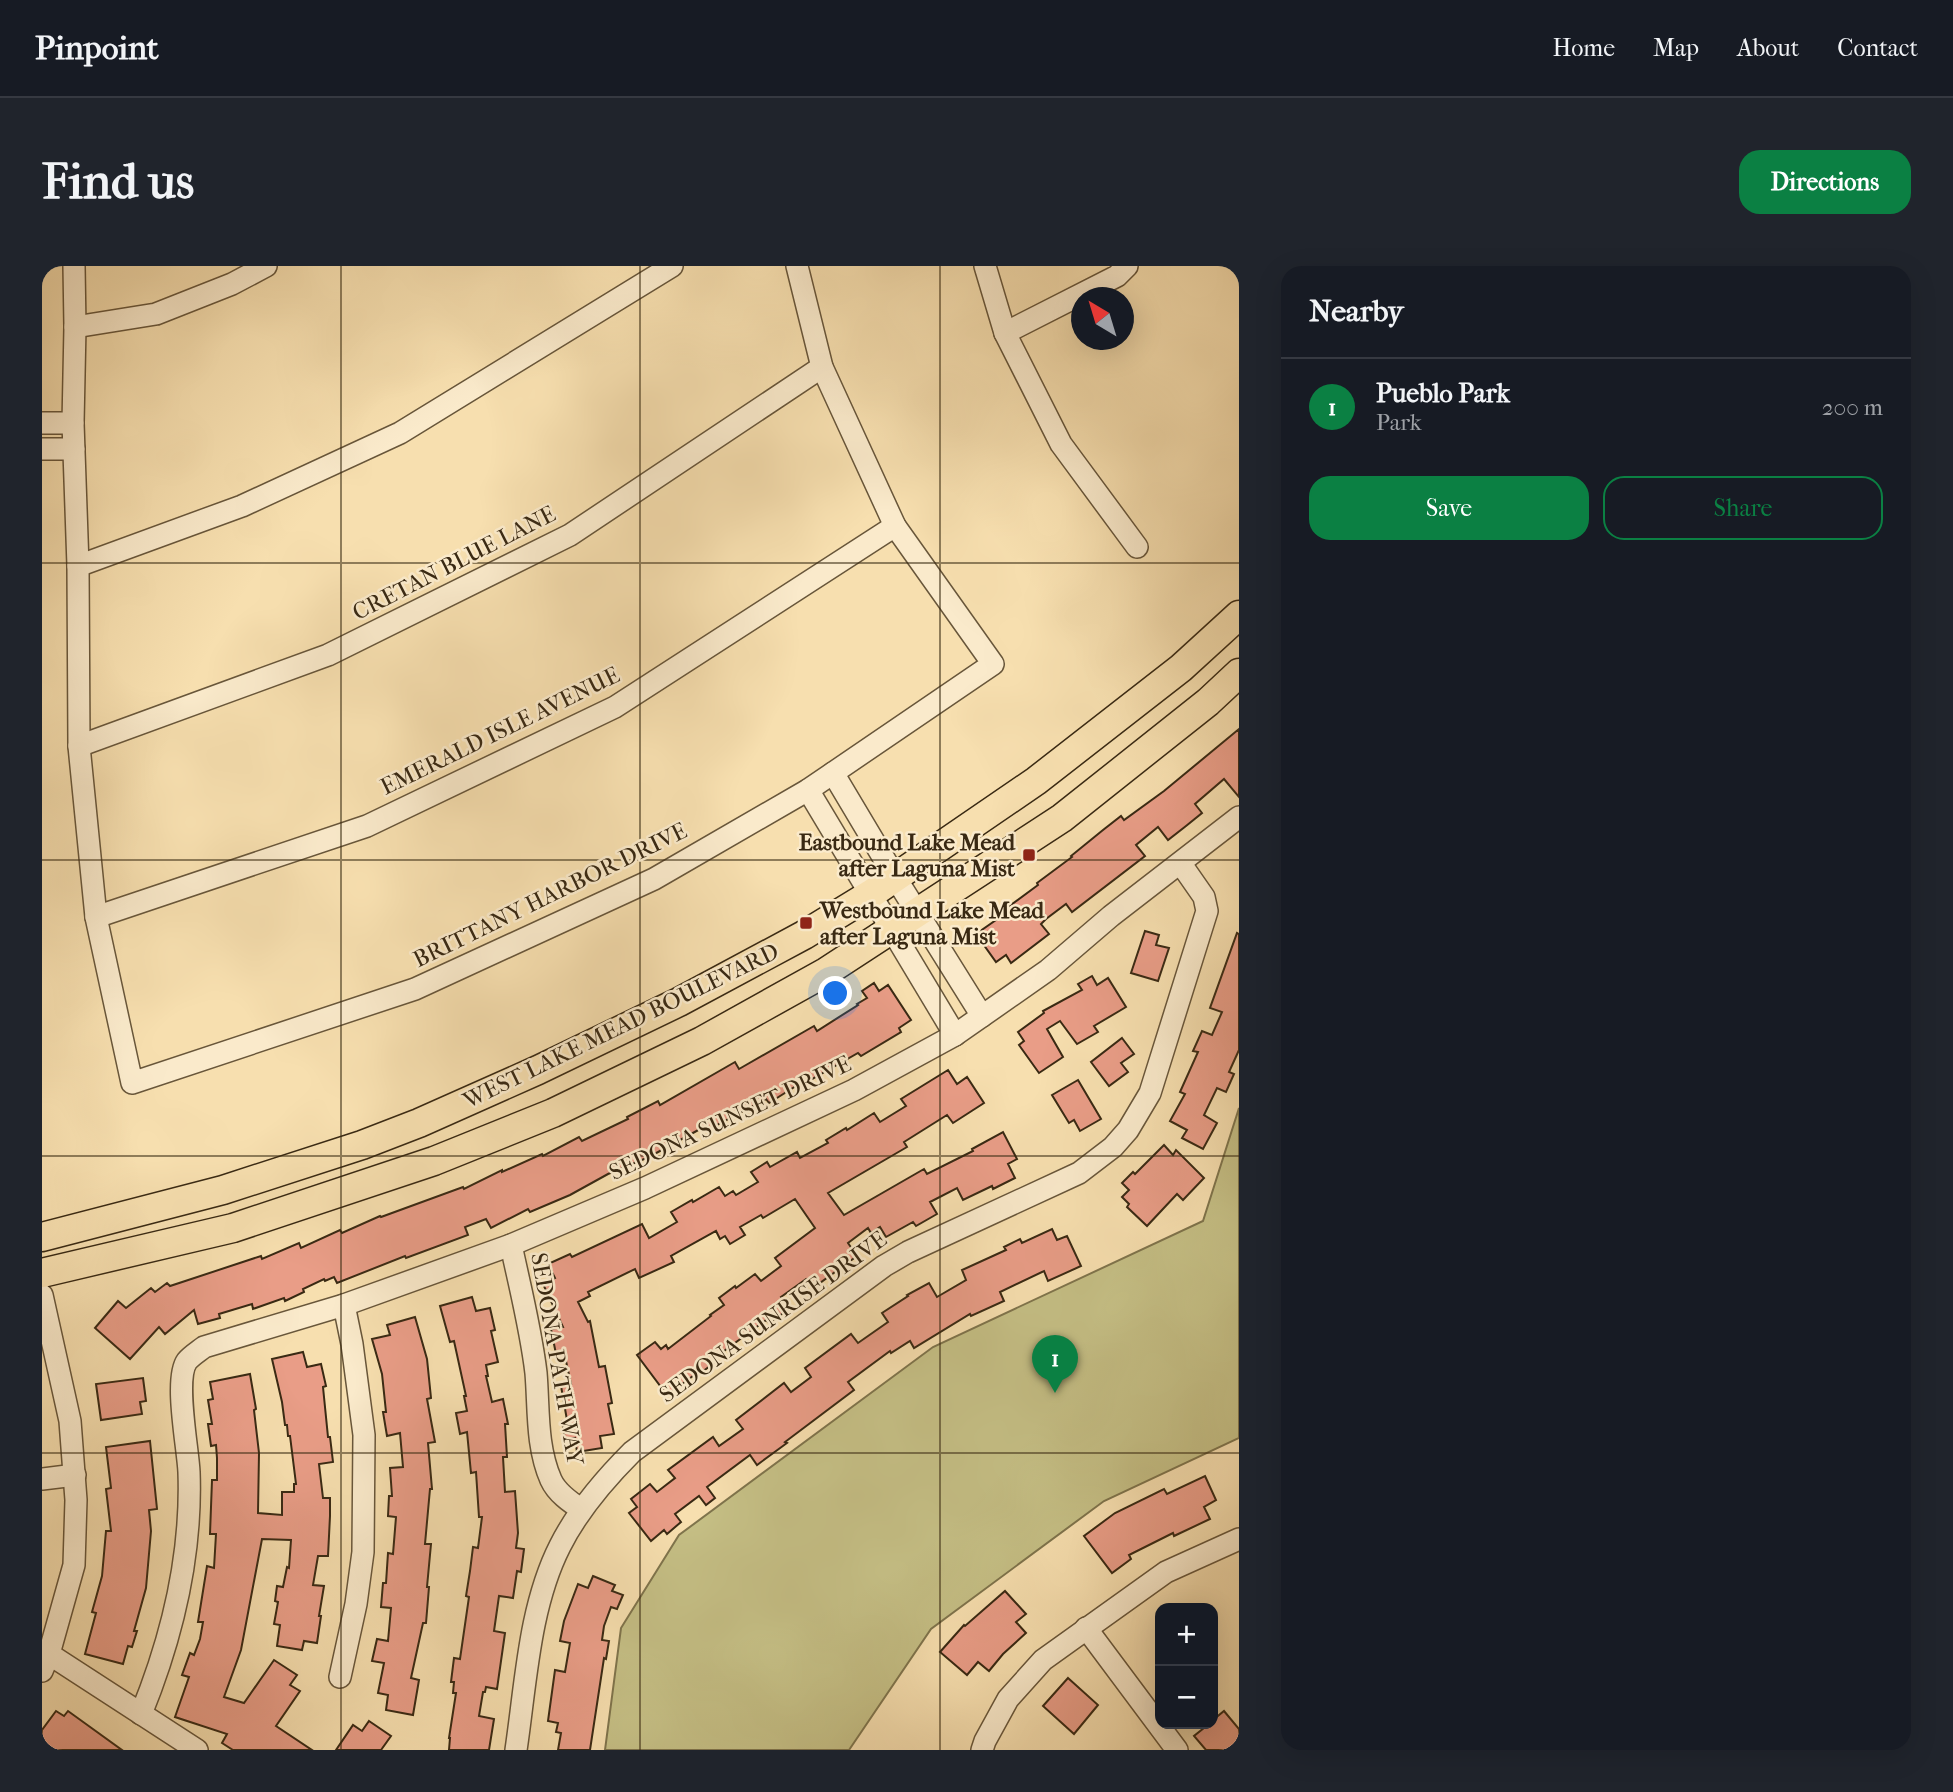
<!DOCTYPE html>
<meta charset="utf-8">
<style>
body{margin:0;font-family:"IM FELL French Canon",serif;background:#20242c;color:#f1f3f6}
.controls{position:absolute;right:21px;bottom:21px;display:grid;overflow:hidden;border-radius:14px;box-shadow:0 7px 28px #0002}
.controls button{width:63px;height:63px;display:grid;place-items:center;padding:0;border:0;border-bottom:2px solid #363941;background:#171b24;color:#f1f3f6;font:35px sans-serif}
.compass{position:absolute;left:1029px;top:21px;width:63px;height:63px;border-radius:50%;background:#171b24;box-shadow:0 7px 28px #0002;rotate:322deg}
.you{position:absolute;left:794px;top:728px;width:24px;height:24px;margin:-18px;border:5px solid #fff;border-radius:50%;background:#1a73e8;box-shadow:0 0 0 10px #1a73e833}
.badge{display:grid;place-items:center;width:46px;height:46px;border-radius:50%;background:#0b8043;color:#fff;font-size:23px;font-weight:700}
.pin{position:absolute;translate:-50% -58px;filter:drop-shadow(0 2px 4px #0008)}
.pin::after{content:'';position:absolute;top:37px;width:24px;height:21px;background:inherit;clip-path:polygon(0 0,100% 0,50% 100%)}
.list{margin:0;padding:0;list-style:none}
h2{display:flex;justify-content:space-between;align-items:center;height:91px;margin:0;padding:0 28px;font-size:30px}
h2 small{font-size:23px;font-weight:400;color:#9ea1a6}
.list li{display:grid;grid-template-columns:46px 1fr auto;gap:21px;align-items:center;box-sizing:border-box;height:98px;padding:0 28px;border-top:2px solid #363941}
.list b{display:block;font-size:26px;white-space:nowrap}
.list p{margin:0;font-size:23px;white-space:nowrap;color:#9ea1a6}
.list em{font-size:23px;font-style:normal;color:#9ea1a6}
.actions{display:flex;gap:14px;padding:21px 28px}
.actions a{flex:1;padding:16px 0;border:2px solid #0b8043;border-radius:21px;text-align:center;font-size:24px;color:#0b8043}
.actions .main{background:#0b8043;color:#fff}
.map{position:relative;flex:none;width:1197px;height:1484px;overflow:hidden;border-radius:21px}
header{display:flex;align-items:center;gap:42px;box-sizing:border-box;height:98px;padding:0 35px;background:#171b24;border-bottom:2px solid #363941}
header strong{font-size:33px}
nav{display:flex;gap:38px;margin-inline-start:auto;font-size:24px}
.intro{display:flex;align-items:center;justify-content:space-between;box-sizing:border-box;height:168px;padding:0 42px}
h1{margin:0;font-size:49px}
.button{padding:18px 32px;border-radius:21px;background:#0b8043;color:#fff;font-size:24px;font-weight:700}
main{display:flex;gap:42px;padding:0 42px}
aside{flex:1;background:#171b24;border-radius:21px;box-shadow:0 7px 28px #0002}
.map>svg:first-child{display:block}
</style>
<header>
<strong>Pinpoint</strong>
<nav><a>Home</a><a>Map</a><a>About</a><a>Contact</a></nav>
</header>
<div class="intro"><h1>Find us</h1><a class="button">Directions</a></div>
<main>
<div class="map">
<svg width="1197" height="1484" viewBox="0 0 1197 1484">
<rect width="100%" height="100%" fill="#f7dfaf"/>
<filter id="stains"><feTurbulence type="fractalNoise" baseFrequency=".00286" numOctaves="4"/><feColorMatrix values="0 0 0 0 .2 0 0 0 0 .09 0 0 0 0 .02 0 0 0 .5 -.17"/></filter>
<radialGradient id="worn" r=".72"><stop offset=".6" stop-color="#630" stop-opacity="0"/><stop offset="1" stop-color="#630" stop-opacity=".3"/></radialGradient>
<path fill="#c5bf85" stroke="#7f744c" stroke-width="2" d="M 1197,842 L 1197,1172 L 1062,1235 L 889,1363 L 807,1484 L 563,1484 L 579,1362 L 637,1269 L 891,1081 L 1161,955 Z"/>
<g fill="#e99d87" stroke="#392913" stroke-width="2">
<path d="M 1197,463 L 1197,531 L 1182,513 L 1153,538 L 1160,547 L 1144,560 L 1126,574 L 1116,561 L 1094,579 L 1103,590 L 1030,646 L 1024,638 L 1004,653 L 999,658 L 1007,668 L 969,697 L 964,689 L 954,696 L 934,668 L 964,647 L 962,644 L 996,619 L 995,617 L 1030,591 L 1029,590 L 1061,564 L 1079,550 L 1082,554 L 1122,525 Z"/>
<path d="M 1103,665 L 1117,669 L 1114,679 L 1127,682 L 1116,715 L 1089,707 Z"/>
<path d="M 1195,667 L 1197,668 L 1197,784 L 1187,806 L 1192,808 L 1184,826 L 1175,822 L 1162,849 L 1175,857 L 1161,883 L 1140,872 L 1145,864 L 1128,855 L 1143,828 L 1138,826 L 1156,786 L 1151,785 L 1160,765 L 1170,769 L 1180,746 L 1168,742 Z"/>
<path d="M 1050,710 L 1055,719 L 1066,712 L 1084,741 L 1052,760 L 1056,766 L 1035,778 L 1018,755 L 1005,763 L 1021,791 L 997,807 L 977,779 L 982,775 L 976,766 L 1002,747 L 1001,745 L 1040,724 L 1036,718 Z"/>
<path d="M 832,717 L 837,725 L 846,719 L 869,754 L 857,762 L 859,766 L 819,790 L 816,787 L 763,817 L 762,815 L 727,837 L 724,833 L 662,866 L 660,862 L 607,891 L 566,908 L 528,929 L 488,946 L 486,943 L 449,962 L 444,953 L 423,961 L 426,969 L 364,992 L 363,990 L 295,1017 L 292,1011 L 283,1015 L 282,1013 L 261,1023 L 262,1026 L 243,1035 L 242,1032 L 211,1043 L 210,1038 L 177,1048 L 178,1052 L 156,1058 L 152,1044 L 123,1068 L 117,1061 L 88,1093 L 53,1062 L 76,1035 L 84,1042 L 109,1022 L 113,1026 L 125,1017 L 128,1020 L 219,990 L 220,993 L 257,977 L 259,982 L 298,964 L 300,967 L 338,950 L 339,951 L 421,921 L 422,923 L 460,904 L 460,906 L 500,888 L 501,890 L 537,871 L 540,875 L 586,853 L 585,851 L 616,835 L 618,839 L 693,796 L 697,803 L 772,760 L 775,765 L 816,739 L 815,738 L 825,732 L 820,725 Z"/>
<path d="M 1080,772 L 1092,788 L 1079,797 L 1086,806 L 1067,820 L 1049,796 Z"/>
<path d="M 906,804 L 915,818 L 925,811 L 942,837 L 911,857 L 905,849 L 862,876 L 865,881 L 786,927 L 802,949 L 882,903 L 885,908 L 931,885 L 930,883 L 961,866 L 975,893 L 966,898 L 973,912 L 951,923 L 950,920 L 921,934 L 915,922 L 888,936 L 895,948 L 874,960 L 871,956 L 844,971 L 838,961 L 829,967 L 826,962 L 806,977 L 815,990 L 771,1022 L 764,1013 L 739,1031 L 747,1043 L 727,1057 L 724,1054 L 674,1091 L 676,1094 L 656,1109 L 655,1107 L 625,1129 L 595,1089 L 613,1076 L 619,1083 L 624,1079 L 626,1083 L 669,1050 L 668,1049 L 682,1039 L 677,1032 L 693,1020 L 694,1022 L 713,1008 L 719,1015 L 739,1000 L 733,992 L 773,962 L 753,933 L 721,952 L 719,949 L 698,961 L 703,969 L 688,978 L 683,970 L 678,973 L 674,965 L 629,990 L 632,996 L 597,1012 L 593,1003 L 546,1026 L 548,1030 L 536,1036 L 546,1056 L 548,1055 L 557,1101 L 563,1100 L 570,1137 L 566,1138 L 572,1168 L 558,1170 L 560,1182 L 535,1186 L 533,1172 L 523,1174 L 520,1155 L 525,1154 L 519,1120 L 529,1118 L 522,1086 L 514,1088 L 509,1063 L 521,1061 L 501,1018 L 513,1012 L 506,998 L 528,988 L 530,991 L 600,958 L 607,972 L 635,956 L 629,946 L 650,934 L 651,936 L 677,921 L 683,930 L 691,925 L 694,929 L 716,916 L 709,906 L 725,896 L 728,901 L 755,886 L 758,892 L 786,877 L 784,874 L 804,862 L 805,864 L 832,847 L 838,856 L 864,840 L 859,833 Z"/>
<path d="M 1036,814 L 1059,853 L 1038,865 L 1032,854 L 1027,857 L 1010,829 Z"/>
<path d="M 1122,879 L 1131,889 L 1134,884 L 1162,912 L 1141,934 L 1135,928 L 1105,960 L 1085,941 L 1087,938 L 1080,931 L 1087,924 L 1080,917 L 1091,906 L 1093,908 Z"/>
<path d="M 1010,963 L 1015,974 L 1025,970 L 1039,1000 L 1006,1015 L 1002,1005 L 958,1026 L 962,1035 L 929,1050 L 928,1048 L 872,1082 L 868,1075 L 849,1087 L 848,1085 L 806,1116 L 812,1124 L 743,1176 L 745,1177 L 715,1199 L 708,1189 L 665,1221 L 673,1232 L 664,1239 L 657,1230 L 633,1248 L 639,1256 L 625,1268 L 622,1264 L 609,1275 L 587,1247 L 595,1241 L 589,1233 L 608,1218 L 615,1226 L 633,1212 L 626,1204 L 671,1171 L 677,1180 L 701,1163 L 694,1154 L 742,1117 L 749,1126 L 769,1111 L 763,1102 L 809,1068 L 816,1077 L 846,1056 L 840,1047 L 866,1030 L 865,1029 L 887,1017 L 895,1031 L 924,1014 L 920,1004 L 964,984 L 962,981 L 978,973 L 980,977 Z"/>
<path d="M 430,1031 L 434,1045 L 448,1042 L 453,1064 L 449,1065 L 456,1096 L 444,1099 L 446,1110 L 444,1110 L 450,1136 L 461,1133 L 466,1158 L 463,1158 L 465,1191 L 461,1191 L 463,1226 L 473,1225 L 476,1267 L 474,1282 L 482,1283 L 479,1306 L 475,1305 L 471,1332 L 457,1330 L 452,1365 L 463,1367 L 455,1423 L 444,1421 L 443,1426 L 441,1426 L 437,1450 L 452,1453 L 447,1484 L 407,1484 L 408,1472 L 407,1472 L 414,1427 L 411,1427 L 412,1416 L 409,1416 L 412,1392 L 418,1393 L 427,1331 L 424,1330 L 428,1305 L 431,1281 L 436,1282 L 440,1251 L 437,1251 L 434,1206 L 429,1207 L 425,1166 L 418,1168 L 414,1147 L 425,1145 L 422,1130 L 424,1130 L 412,1075 L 408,1076 L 398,1040 Z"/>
<path d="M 373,1051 L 385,1093 L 389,1132 L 385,1133 L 393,1176 L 386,1177 L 390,1223 L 388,1223 L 383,1278 L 389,1278 L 385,1321 L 387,1321 L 384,1357 L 381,1357 L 369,1412 L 377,1414 L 371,1449 L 344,1444 L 346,1429 L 336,1427 L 342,1397 L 330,1395 L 335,1373 L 346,1375 L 349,1342 L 339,1341 L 341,1317 L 344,1317 L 346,1287 L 351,1288 L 354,1251 L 346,1250 L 347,1230 L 350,1230 L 348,1202 L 361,1201 L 358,1167 L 345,1170 L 341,1146 L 344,1146 L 340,1108 L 330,1073 L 348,1069 L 345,1059 Z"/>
<path d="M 261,1086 L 265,1101 L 279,1098 L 284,1120 L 281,1121 L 286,1171 L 288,1171 L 291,1196 L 277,1198 L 281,1232 L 288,1232 L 288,1250 L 286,1290 L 276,1290 L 271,1319 L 282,1320 L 277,1350 L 279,1350 L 275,1377 L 262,1375 L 260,1384 L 235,1380 L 238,1359 L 232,1358 L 236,1336 L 233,1335 L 235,1320 L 241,1321 L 245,1301 L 247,1302 L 249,1274 L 220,1273 L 199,1384 L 182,1431 L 202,1437 L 232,1394 L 255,1409 L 248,1419 L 258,1425 L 234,1460 L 270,1484 L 191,1484 L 180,1477 L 185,1468 L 133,1451 L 147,1411 L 140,1409 L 148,1387 L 152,1389 L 158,1373 L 161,1356 L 156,1356 L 165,1300 L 172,1302 L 174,1268 L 168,1268 L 170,1214 L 175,1214 L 175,1192 L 174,1179 L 169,1180 L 166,1158 L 170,1158 L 166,1134 L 171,1133 L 168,1116 L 208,1108 L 214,1143 L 212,1144 L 217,1187 L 216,1247 L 240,1249 L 240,1226 L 252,1226 L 252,1218 L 254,1218 L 248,1170 L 246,1170 L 245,1159 L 243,1159 L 240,1136 L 230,1093 Z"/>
<path d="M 101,1112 L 104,1135 L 98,1136 L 100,1148 L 59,1154 L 54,1118 Z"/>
<path d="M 108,1175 L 115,1243 L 107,1244 L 109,1265 L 104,1322 L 92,1365 L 95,1365 L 90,1381 L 86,1380 L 81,1398 L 43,1388 L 54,1347 L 50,1346 L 60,1310 L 64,1265 L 69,1265 L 64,1223 L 69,1222 L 64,1181 Z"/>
<path d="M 1163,1210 L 1174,1234 L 1162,1241 L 1168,1253 L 1132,1270 L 1131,1267 L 1087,1289 L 1089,1293 L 1070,1307 L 1042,1270 L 1073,1247 L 1122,1223 L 1125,1228 Z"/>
<path d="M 551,1310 L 573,1319 L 570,1325 L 581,1329 L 575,1343 L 569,1341 L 562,1360 L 560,1374 L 567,1375 L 564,1393 L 562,1392 L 548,1484 L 516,1484 L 519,1467 L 514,1466 L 516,1457 L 506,1455 L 513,1404 L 523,1406 L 528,1377 L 518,1375 L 522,1355 L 536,1318 L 546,1322 Z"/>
<path d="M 963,1325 L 984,1348 L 974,1356 L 984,1367 L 961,1388 L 947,1405 L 936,1396 L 925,1409 L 898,1386 L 922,1359 L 923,1360 Z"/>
<path d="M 1026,1412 L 1056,1439 L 1032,1468 L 1001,1440 Z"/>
<path d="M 14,1445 L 22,1450 L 26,1445 L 80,1484 L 0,1484 L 0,1464 Z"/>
<path d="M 1182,1445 L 1197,1463 L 1197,1484 L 1164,1484 L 1152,1470 L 1167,1458 L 1171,1458 L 1171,1454 Z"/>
<path d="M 327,1455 L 349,1470 L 339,1484 L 294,1484 L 311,1459 L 320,1465 Z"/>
</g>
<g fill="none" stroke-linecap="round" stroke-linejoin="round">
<defs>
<g id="minor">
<path d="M 32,0 L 33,61 L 31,157 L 36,300 L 37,480 L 54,651 L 90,817 L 373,723 L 612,613 L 766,524 L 951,398 L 853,260 L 780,101 L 755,0"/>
<path d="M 943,0 L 963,67 L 1019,178 L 1095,281"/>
<path d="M 33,61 L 114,48 L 190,18 L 224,0"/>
<path d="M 963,67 L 1075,10 L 1085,0"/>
<path d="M 0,157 L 31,157"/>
<path d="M 0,183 L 32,183"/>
<path d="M 36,300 L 200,240 L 358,167 L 630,0"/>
<path d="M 37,480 L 286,389 L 528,269 L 780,101"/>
<path d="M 791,507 L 853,611 L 940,750"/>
<path d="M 766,524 L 913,769"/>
<path d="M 54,651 L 325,560 L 573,441 L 853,260"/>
<path d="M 469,979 C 478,1021 489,1064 494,1107 C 497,1142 494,1180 509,1214 C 515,1227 528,1236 539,1243"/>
<path d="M 0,1029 L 28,1155 L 34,1234 L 32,1299 L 7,1388 L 0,1405"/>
<path d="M 0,1213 L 33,1209"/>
<path d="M 1044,1362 L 1135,1484"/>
<path d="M 7,1388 L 155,1484"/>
<path d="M 298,1411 L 314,1338 L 321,1286 L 322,1169 L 310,1078 L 302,1039"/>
<path d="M 99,1448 C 130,1372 150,1289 147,1206 C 146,1182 132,1113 145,1095 C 149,1090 157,1085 162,1081 L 302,1039 L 469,979 L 603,922 L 812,824 L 913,769 L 1006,704 L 1069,650 L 1197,551"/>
<path d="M 474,1484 C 484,1417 487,1341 518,1280 C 536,1244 562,1214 590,1186 L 842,1000 L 866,986 L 1037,907 L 1071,881 L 1086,864 L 1108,827 L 1165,645 L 1162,631 L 1139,598"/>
<path d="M 940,1484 L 943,1475 L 966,1433 L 1001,1394 L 1124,1306 L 1197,1273"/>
</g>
<g id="major">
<path d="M 0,971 L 181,924 L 320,879 L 377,857 L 496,804 L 637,736 L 762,669 L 829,628 L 994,515 L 1139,402 L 1197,349"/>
<path d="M 0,1007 L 191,962 L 392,895 L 511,847 L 660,775 L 784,706 L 1020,552 L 1166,436 L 1197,407"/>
</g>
</defs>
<use href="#minor" stroke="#68563a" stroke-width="24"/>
<use href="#major" stroke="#392913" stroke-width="31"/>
<use href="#minor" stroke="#faeacb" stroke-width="21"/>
<use href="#major" stroke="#f7dfaf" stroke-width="28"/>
</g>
<path fill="none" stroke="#392913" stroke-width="2" stroke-opacity="0.55" d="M 299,0 L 299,1484M 598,0 L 598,1484M 898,0 L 898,1484M 0,297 L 1197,297M 0,594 L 1197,594M 0,890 L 1197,890M 0,1187 L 1197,1187"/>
<g fill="#8f2418" stroke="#faeacb" stroke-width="2.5">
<rect x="980" y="582" width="14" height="14" rx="3.5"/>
<rect x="757" y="650" width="14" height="14" rx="3.5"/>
</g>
<g text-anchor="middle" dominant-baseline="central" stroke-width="5" stroke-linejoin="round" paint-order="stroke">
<g font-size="23" fill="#392913" stroke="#faeacb">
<text transform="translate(412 297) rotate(-27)">CRETAN BLUE LANE</text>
<text transform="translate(458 465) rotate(-26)">EMERALD ISLE AVENUE</text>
<text transform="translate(508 629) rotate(-26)">BRITTANY HARBOR DRIVE</text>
<text transform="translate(579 760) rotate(-26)">WEST LAKE MEAD BOULEVARD</text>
<text transform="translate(688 852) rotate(-25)">SEDONA SUNSET DRIVE</text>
<text transform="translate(731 1051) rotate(-36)">SEDONA SUNRISE DRIVE</text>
<text transform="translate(515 1093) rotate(80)">SEDONA PATH WAY</text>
</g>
<g font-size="23" font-weight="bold" fill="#392913" stroke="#faeacb" text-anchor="end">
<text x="973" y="576">Eastbound Lake Mead<tspan x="973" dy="26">after Laguna Mist</tspan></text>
<text x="778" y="644" text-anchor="start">Westbound Lake Mead<tspan x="778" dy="26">after Laguna Mist</tspan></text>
</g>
</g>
<rect width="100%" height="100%" filter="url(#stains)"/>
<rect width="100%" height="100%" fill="url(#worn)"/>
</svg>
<div class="controls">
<button>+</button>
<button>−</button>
</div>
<svg class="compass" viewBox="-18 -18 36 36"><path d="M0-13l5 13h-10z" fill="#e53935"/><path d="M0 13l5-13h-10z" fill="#9ea1a6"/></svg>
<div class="you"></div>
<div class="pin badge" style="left:1013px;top:1127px">1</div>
</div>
<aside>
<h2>Nearby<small></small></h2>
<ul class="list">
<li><span class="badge">1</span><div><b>Pueblo Park</b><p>Park</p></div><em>200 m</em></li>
</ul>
<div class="actions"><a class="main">Save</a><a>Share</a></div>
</aside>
</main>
